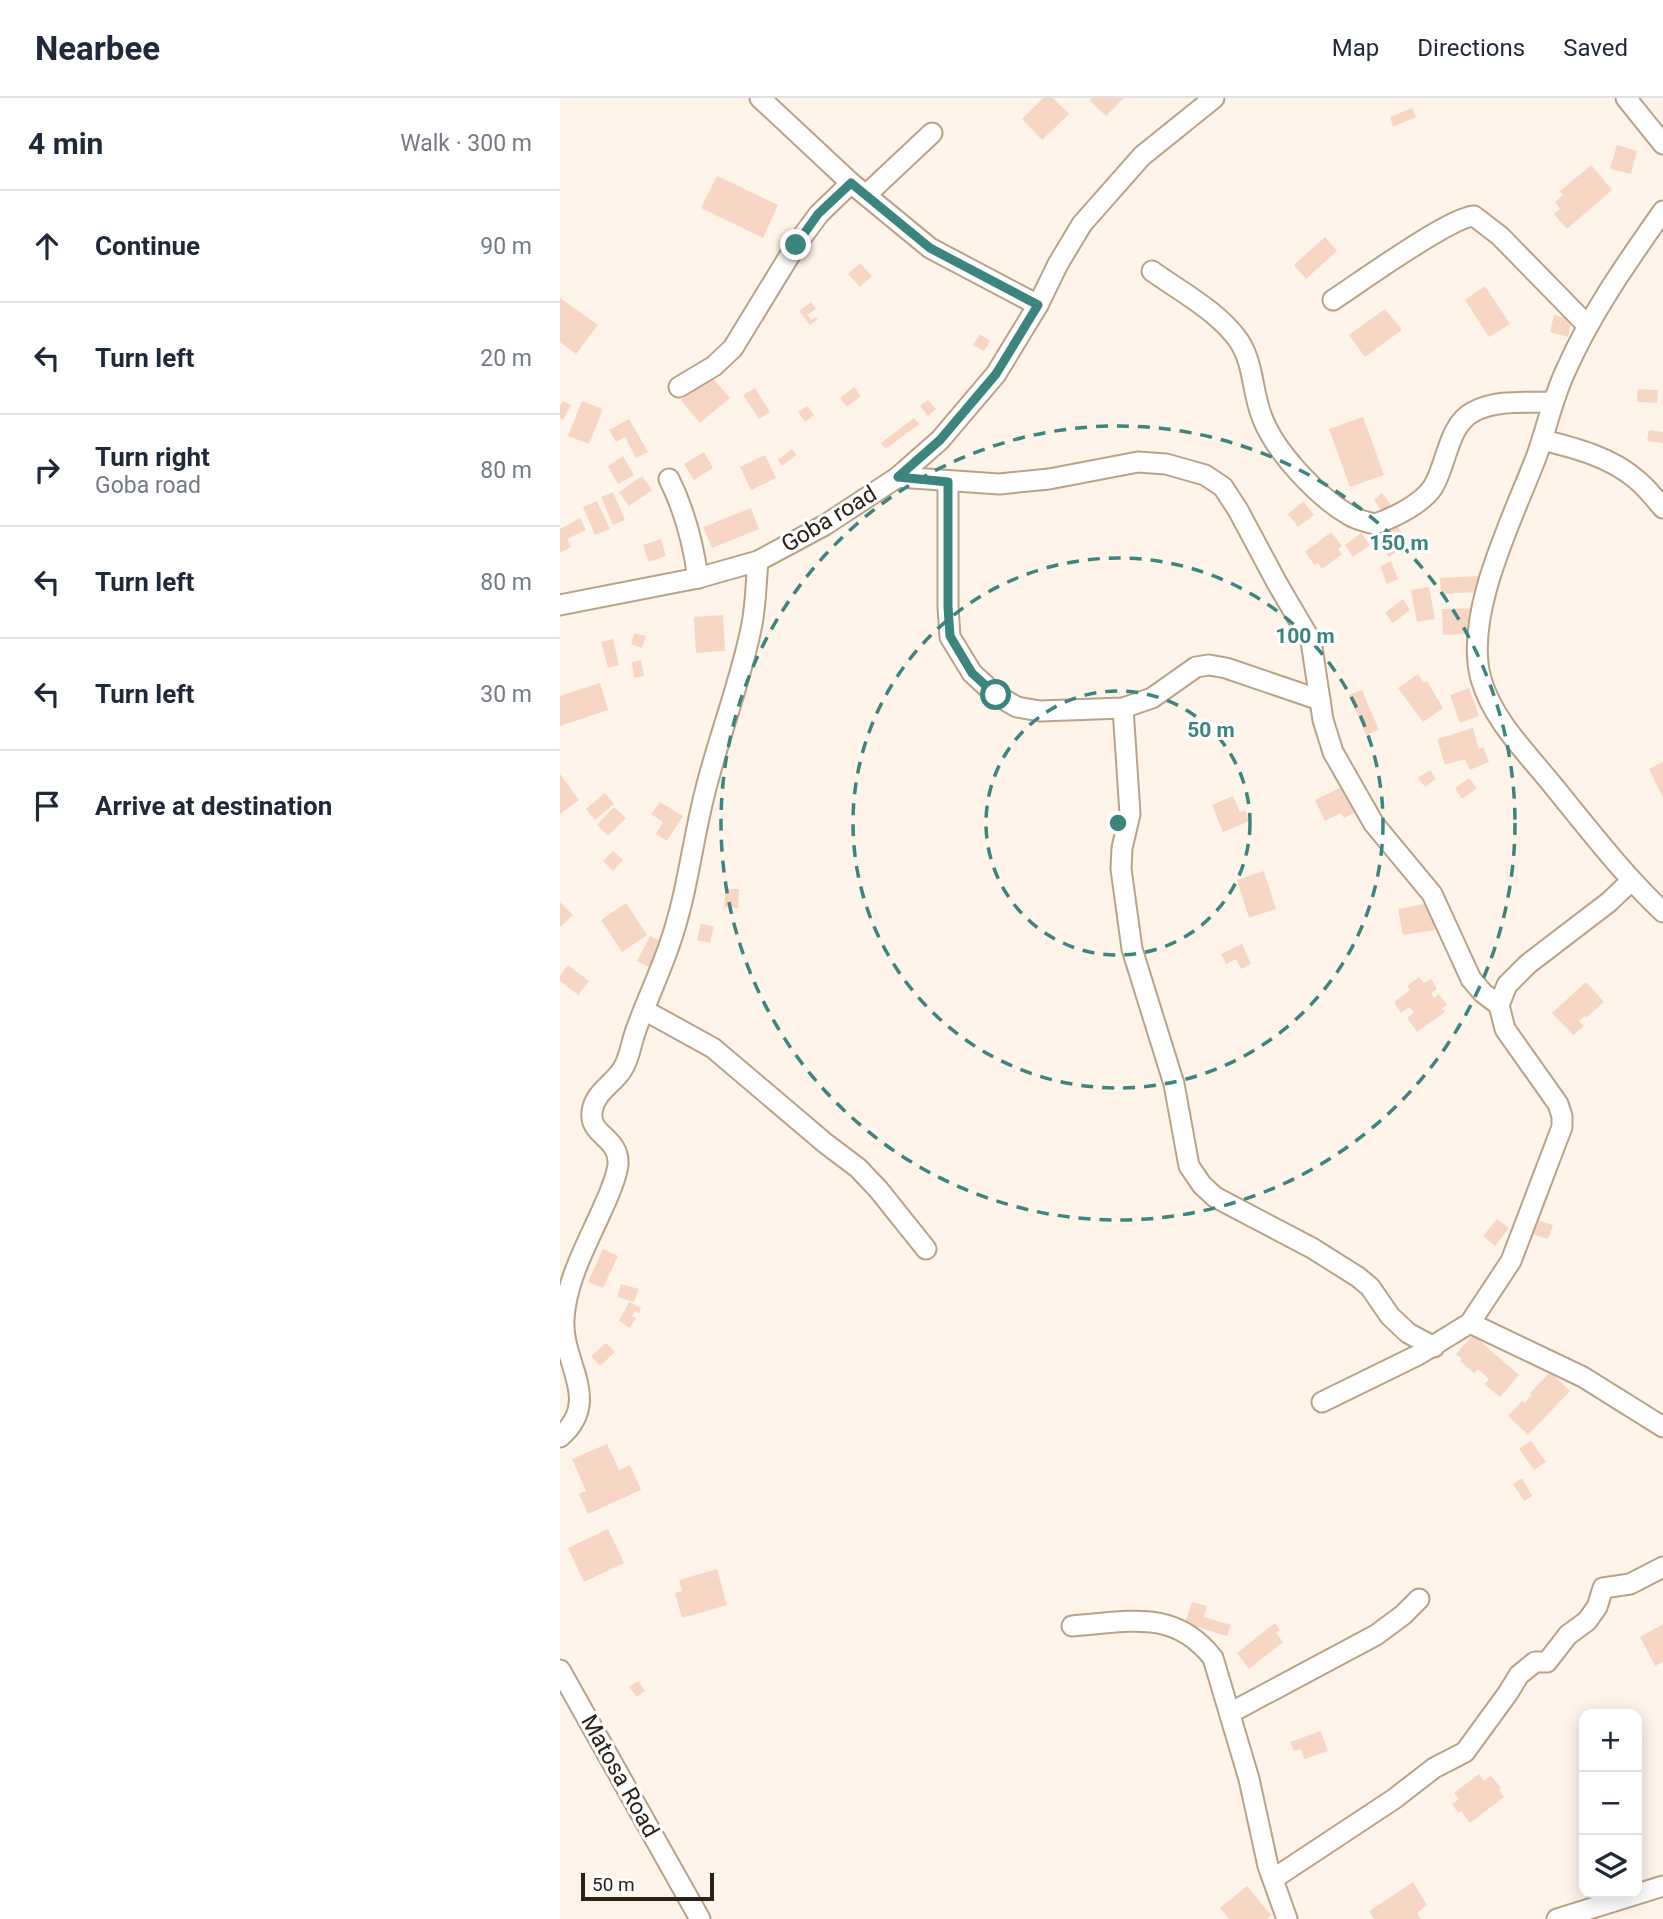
<!DOCTYPE html>
<meta charset="utf-8">
<style>
body{margin:0;font-family:Roboto,sans-serif;background:#f2f2f3;color:#1f2937}
.controls{position:absolute;right:21px;bottom:21px;display:grid;overflow:hidden;border-radius:14px;box-shadow:0 4px 18px #0003}
.controls button{width:63px;height:63px;display:grid;place-items:center;padding:0;border:0;border-bottom:2px solid #e0e1e3;background:#fff;color:#1f2937;font:35px sans-serif}
.scale{position:absolute;left:21px;bottom:18px;width:133px;box-sizing:border-box;padding-left:7px;border:4px solid #2b2117;border-top:0;font-size:19px;line-height:24px;white-space:nowrap;color:#2b2117;-webkit-text-stroke:5px #fff;paint-order:stroke}
.stop{position:absolute;width:21px;height:21px;margin:-16px;border:5px solid #3c847e;border-radius:50%;background:#fff}
.stop.end{background:#3c847e;border-color:#fff;box-shadow:0 2px 7px #0008}
.list{margin:0;padding:0;list-style:none}
h2{display:flex;justify-content:space-between;align-items:center;height:91px;margin:0;padding:0 28px;font-size:30px}
h2 small{font-size:23px;font-weight:400;color:#747a83}
.list li{display:grid;grid-template-columns:46px 1fr auto;gap:21px;align-items:center;box-sizing:border-box;height:112px;padding:0 28px;border-top:2px solid #e0e1e3}
.list b{display:block;font-size:26px;white-space:nowrap}
.list p{margin:0;font-size:23px;white-space:nowrap;color:#747a83}
.list em{font-size:23px;font-style:normal;color:#747a83}
.icon{flex:none;width:38px;height:38px;fill:none;stroke:currentColor;stroke-width:2;stroke-linecap:round;stroke-linejoin:round}
.map{position:relative;flex:none;width:1103px;height:1821px;overflow:hidden}
header{display:flex;align-items:center;gap:42px;box-sizing:border-box;height:98px;padding:0 35px;background:#fff;border-bottom:2px solid #e0e1e3}
header strong{font-size:33px}
nav{display:flex;gap:38px;margin-inline-start:auto;font-size:24px}
main{display:flex}
aside{flex:1;background:#fff}
.map>svg:first-child{display:block}
</style>
<header>
<strong>Nearbee</strong>
<nav><a>Map</a><a>Directions</a><a>Saved</a></nav>
</header>
<main>
<aside>
<h2>4 min<small>Walk · 300 m</small></h2>
<ul class="list">
<li><svg class="icon" aria-label="ahead" viewBox="0 0 24 24"><path d="M12 20V5M6 11l6-6 6 6"/></svg><div><b>Continue</b></div><em>90 m</em></li>
<li><svg class="icon" aria-label="left" viewBox="0 0 24 24"><path d="M17 20v-9H6M10 6l-5 5 5 5"/></svg><div><b>Turn left</b></div><em>20 m</em></li>
<li><svg class="icon" aria-label="right" viewBox="0 0 24 24"><path d="M7 20v-9h11M14 6l5 5-5 5"/></svg><div><b>Turn right</b><p>Goba road</p></div><em>80 m</em></li>
<li><svg class="icon" aria-label="left" viewBox="0 0 24 24"><path d="M17 20v-9H6M10 6l-5 5 5 5"/></svg><div><b>Turn left</b></div><em>80 m</em></li>
<li><svg class="icon" aria-label="left" viewBox="0 0 24 24"><path d="M17 20v-9H6M10 6l-5 5 5 5"/></svg><div><b>Turn left</b></div><em>30 m</em></li>
<li><svg class="icon" aria-label="arrive" viewBox="0 0 24 24"><path d="M6 21V4h12l-3 4 3 4H6"/></svg><div><b>Arrive at destination</b></div></li>
</ul>
</aside>
<div class="map">
<svg width="1103" height="1821" viewBox="0 0 1103 1821">
<rect width="100%" height="100%" fill="#fef4e9"/>
<g fill="#f8d6c4">
<path d="M 483,0 L 493,0 L 509,16 L 482,42 L 462,21 Z"/>
<path d="M 532,0 L 564,0 L 546,18 L 530,3 Z"/>
<path d="M 852,10 L 856,19 L 833,29 L 830,19 Z"/>
<path d="M 1057,47 L 1077,53 L 1071,76 L 1050,71 Z"/>
<path d="M 1031,67 L 1052,92 L 1007,131 L 994,116 L 1000,111 L 995,104 L 1003,97 L 1000,93 Z"/>
<path d="M 157,78 L 218,107 L 203,140 L 141,110 Z"/>
<path d="M 765,139 L 777,153 L 746,181 L 734,167 Z"/>
<path d="M 300,165 L 312,178 L 300,189 L 288,176 Z"/>
<path d="M 925,188 L 950,226 L 929,239 L 905,202 Z"/>
<path d="M 0,200 L 38,227 L 16,256 L 0,244 Z"/>
<path d="M 251,204 L 256,211 L 247,217 L 251,222 L 256,219 L 258,221 L 250,227 L 239,213 Z"/>
<path d="M 825,211 L 842,232 L 805,259 L 789,237 Z"/>
<path d="M 994,217 L 1012,221 L 1008,239 L 990,234 Z"/>
<path d="M 420,236 L 430,243 L 424,253 L 413,247 Z"/>
<path d="M 151,278 L 170,300 L 140,325 L 121,302 Z"/>
<path d="M 294,289 L 301,298 L 287,309 L 280,300 Z"/>
<path d="M 195,290 L 210,314 L 199,321 L 183,297 Z"/>
<path d="M 1078,291 L 1098,292 L 1097,305 L 1077,304 Z"/>
<path d="M 368,302 L 376,311 L 368,318 L 360,308 Z"/>
<path d="M 3,303 L 11,307 L 3,322 L 0,320 L 0,308 Z"/>
<path d="M 22,303 L 43,311 L 29,346 L 8,338 Z"/>
<path d="M 247,308 L 254,317 L 245,324 L 238,314 Z"/>
<path d="M 803,319 L 824,377 L 790,389 L 769,331 Z"/>
<path d="M 354,320 L 359,326 L 326,351 L 321,345 Z"/>
<path d="M 69,321 L 88,354 L 76,360 L 65,339 L 56,344 L 49,332 Z"/>
<path d="M 1089,332 L 1103,334 L 1103,345 L 1087,343 Z"/>
<path d="M 232,351 L 236,357 L 222,368 L 218,362 Z"/>
<path d="M 144,354 L 153,370 L 134,382 L 124,366 Z"/>
<path d="M 205,357 L 216,380 L 191,392 L 180,369 Z"/>
<path d="M 63,358 L 74,377 L 58,386 L 48,368 Z"/>
<path d="M 82,378 L 92,392 L 69,408 L 59,394 Z"/>
<path d="M 53,394 L 65,422 L 53,427 L 41,399 Z"/>
<path d="M 822,395 L 831,407 L 822,414 L 814,402 Z"/>
<path d="M 37,403 L 50,431 L 35,437 L 23,409 Z"/>
<path d="M 743,403 L 754,417 L 738,429 L 728,416 Z"/>
<path d="M 191,410 L 199,431 L 152,450 L 143,429 Z"/>
<path d="M 20,420 L 26,432 L 7,441 L 11,449 L 0,455 L 0,431 Z"/>
<path d="M 836,426 L 849,446 L 829,459 L 816,439 Z"/>
<path d="M 771,434 L 782,448 L 778,451 L 782,456 L 762,471 L 758,465 L 755,467 L 745,454 Z"/>
<path d="M 801,435 L 810,447 L 793,459 L 785,447 Z"/>
<path d="M 101,441 L 106,458 L 89,464 L 83,447 Z"/>
<path d="M 831,463 L 838,481 L 827,486 L 820,468 Z"/>
<path d="M 919,478 L 919,494 L 881,496 L 880,480 Z"/>
<path d="M 869,489 L 875,521 L 857,524 L 851,492 Z"/>
<path d="M 843,501 L 850,512 L 833,525 L 825,515 Z"/>
<path d="M 916,510 L 916,535 L 883,537 L 882,511 Z"/>
<path d="M 163,517 L 165,553 L 136,555 L 134,519 Z"/>
<path d="M 74,535 L 86,538 L 82,550 L 71,546 Z"/>
<path d="M 53,541 L 59,567 L 48,570 L 41,544 Z"/>
<path d="M 81,562 L 84,578 L 74,580 L 72,564 Z"/>
<path d="M 858,576 L 864,585 L 867,583 L 883,610 L 863,624 L 838,590 Z"/>
<path d="M 40,585 L 48,612 L 0,628 L 0,598 Z"/>
<path d="M 909,590 L 919,618 L 900,625 L 890,597 Z"/>
<path d="M 802,592 L 819,632 L 806,637 L 789,597 Z"/>
<path d="M 913,630 L 919,651 L 923,649 L 929,664 L 910,672 L 905,661 L 885,667 L 877,641 Z"/>
<path d="M 1103,664 L 1103,700 L 1089,671 Z"/>
<path d="M 870,672 L 876,681 L 865,689 L 858,680 Z"/>
<path d="M 0,676 L 19,702 L 0,716 Z"/>
<path d="M 909,680 L 917,690 L 902,701 L 895,690 Z"/>
<path d="M 786,687 L 798,713 L 784,720 L 781,715 L 765,723 L 755,702 Z"/>
<path d="M 45,695 L 54,706 L 35,722 L 26,711 Z"/>
<path d="M 673,698 L 680,714 L 685,712 L 689,723 L 663,734 L 652,707 Z"/>
<path d="M 100,704 L 123,718 L 107,743 L 96,736 L 103,724 L 91,716 Z"/>
<path d="M 54,709 L 66,720 L 48,738 L 37,727 Z"/>
<path d="M 53,753 L 63,762 L 53,773 L 43,763 Z"/>
<path d="M 704,773 L 716,811 L 689,820 L 677,782 Z"/>
<path d="M 166,791 L 179,791 L 178,810 L 164,809 Z"/>
<path d="M 0,804 L 13,817 L 0,829 Z"/>
<path d="M 66,805 L 87,837 L 62,854 L 41,822 Z"/>
<path d="M 870,805 L 875,832 L 843,837 L 838,811 Z"/>
<path d="M 141,825 L 154,829 L 150,845 L 137,842 Z"/>
<path d="M 90,838 L 103,844 L 91,870 L 77,863 Z"/>
<path d="M 682,846 L 691,866 L 681,871 L 676,861 L 666,866 L 661,856 Z"/>
<path d="M 8,867 L 29,883 L 18,897 L 0,883 L 0,878 Z"/>
<path d="M 859,879 L 864,885 L 871,881 L 877,891 L 871,895 L 874,900 L 879,896 L 887,907 L 882,910 L 885,914 L 857,934 L 847,920 L 854,915 L 850,909 L 841,915 L 834,904 L 850,892 L 847,888 Z"/>
<path d="M 1026,884 L 1044,904 L 1026,920 L 1025,918 L 1019,923 L 1024,928 L 1013,937 L 992,915 Z"/>
<path d="M 937,1121 L 949,1130 L 935,1148 L 923,1138 Z"/>
<path d="M 977,1122 L 993,1127 L 988,1141 L 972,1136 Z"/>
<path d="M 43,1151 L 58,1158 L 43,1190 L 28,1184 Z"/>
<path d="M 61,1186 L 79,1191 L 74,1204 L 57,1199 Z"/>
<path d="M 69,1204 L 81,1210 L 79,1215 L 75,1213 L 72,1218 L 76,1220 L 70,1230 L 59,1223 Z"/>
<path d="M 913,1237 L 959,1277 L 940,1299 L 924,1286 L 929,1281 L 918,1271 L 914,1275 L 900,1263 L 902,1261 L 896,1256 Z"/>
<path d="M 46,1245 L 55,1254 L 40,1268 L 31,1258 Z"/>
<path d="M 990,1274 L 1010,1293 L 968,1337 L 948,1318 L 962,1303 L 964,1305 L 972,1297 L 970,1295 Z"/>
<path d="M 971,1343 L 986,1364 L 974,1372 L 959,1351 Z"/>
<path d="M 47,1346 L 59,1372 L 70,1367 L 81,1392 L 28,1416 L 19,1396 L 26,1393 L 12,1361 Z"/>
<path d="M 962,1380 L 972,1398 L 964,1403 L 953,1386 Z"/>
<path d="M 48,1431 L 64,1465 L 24,1484 L 8,1450 Z"/>
<path d="M 157,1471 L 167,1507 L 122,1520 L 115,1495 L 122,1493 L 119,1482 Z"/>
<path d="M 632,1504 L 647,1508 L 644,1519 L 671,1527 L 667,1538 L 625,1525 Z"/>
<path d="M 715,1525 L 720,1532 L 716,1535 L 723,1544 L 689,1571 L 677,1555 Z"/>
<path d="M 1103,1526 L 1103,1564 L 1095,1568 L 1080,1539 Z"/>
<path d="M 78,1583 L 85,1593 L 77,1599 L 69,1589 Z"/>
<path d="M 761,1633 L 768,1653 L 744,1661 L 741,1651 L 734,1653 L 730,1644 Z"/>
<path d="M 919,1676 L 924,1683 L 931,1678 L 941,1690 L 939,1692 L 944,1699 L 910,1725 L 901,1713 L 898,1715 L 892,1706 L 899,1701 L 894,1695 Z"/>
<path d="M 853,1784 L 867,1807 L 857,1815 L 861,1821 L 814,1821 L 809,1813 Z"/>
<path d="M 687,1788 L 711,1817 L 707,1821 L 669,1821 L 660,1810 Z"/>
</g>
<g fill="none" stroke-linecap="round" stroke-linejoin="round">
<defs>
<g id="minor">
<path d="M 200,0 L 291,85 L 370,150 L 478,207"/>
<path d="M 1066,0 L 1103,46"/>
<path d="M 306,97 L 372,35"/>
<path d="M 1103,113 C 1068,163 1031,215 1006,272 C 993,299 987,329 977,357 C 954,418 903,516 921,581 C 933,623 968,656 995,690 C 1030,733 1063,776 1103,814"/>
<path d="M 592,173 C 621,194 658,213 679,243 C 694,266 692,294 702,319 C 715,354 758,399 789,417 C 797,422 806,424 815,426 C 833,420 862,406 873,389 C 887,366 888,327 913,314 C 936,301 968,305 993,304"/>
<path d="M 773,202 C 799,185 890,119 914,118 L 940,138 L 1028,228"/>
<path d="M 119,289 L 154,268 L 173,250 L 236,147 L 259,116 L 291,85"/>
<path d="M 983,342 C 1015,350 1051,359 1077,382 C 1087,390 1095,401 1103,410"/>
<path d="M 338,379 L 439,386 L 489,381 L 578,364 L 606,366 L 645,377 L 663,389 L 678,412 L 717,485 L 751,543 L 763,622 L 773,654 L 814,726 L 872,796 L 911,881 L 923,895 L 939,907"/>
<path d="M 109,381 C 125,413 133,444 138,480"/>
<path d="M 388,384 L 388,509 L 390,539 L 412,575 L 436,597 L 457,609 L 480,613 L 563,610 L 592,600 L 636,569 L 649,567 L 666,570 L 760,602"/>
<path d="M 0,507 L 138,480 L 198,463 L 265,427 L 338,379 L 380,342 L 436,276 L 478,207 L 498,166 L 522,126 L 582,58 L 654,0"/>
<path d="M 563,610 L 570,716 L 562,750 L 561,771 L 572,851 L 614,986 L 629,1068 L 642,1087 L 655,1099 L 752,1150 L 798,1179 L 810,1189 L 830,1218 L 848,1235 L 874,1249"/>
<path d="M 84,912 L 153,950 L 265,1045 L 298,1070 L 318,1091 L 366,1151"/>
<path d="M 910,1225 L 1023,1279 L 1103,1329"/>
<path d="M 762,1304 L 858,1257 L 910,1225 L 951,1163 L 1002,1029 L 1002,1018 L 998,1006 L 945,931 L 939,907 L 947,887 L 968,866 L 1049,804 L 1071,783"/>
<path d="M 0,1339 C 43,1302 1,1265 4,1221 C 6,1183 27,1146 42,1112 C 48,1098 56,1083 58,1067 C 60,1039 29,1038 32,1014 C 34,995 53,986 62,972 C 70,960 71,945 76,932 C 86,904 99,877 109,848 C 127,798 132,745 145,694 C 159,637 181,583 192,526 C 196,505 196,483 198,463"/>
<path d="M 512,1528 C 568,1524 614,1510 653,1560 L 689,1681 L 708,1768 L 727,1821"/>
<path d="M 0,1572 L 140,1821"/>
<path d="M 670,1615 L 816,1537 L 843,1517 L 859,1501"/>
<path d="M 713,1781 L 834,1701 L 874,1670 L 905,1654 L 948,1595 L 959,1577 L 975,1564 L 987,1564 L 1008,1537 L 1027,1523 L 1037,1509 L 1043,1490 L 1070,1486 L 1103,1469"/>
<path d="M 997,1821 L 1103,1788"/>
</g>
</defs>
<use href="#minor" stroke="#baa288" stroke-width="23"/>
<use href="#minor" stroke="#fff" stroke-width="19"/>
</g>
<g fill="none" stroke-linecap="round" stroke-linejoin="round">
<path stroke="#3c847e" stroke-width="9" d="M 236,147 L 258,116 L 291,85 L 370,150 L 478,207 L 436,276 L 380,342 L 338,379 L 388,384 L 388,509 L 390,538 L 412,575 L 436,597"/>
</g>
<g fill="none" stroke="#3c847e" stroke-width="3.5" stroke-dasharray="12 9">
<circle cx="558" cy="725" r="132"/>
<circle cx="558" cy="725" r="265"/>
<circle cx="558" cy="725" r="397"/>
</g>
<g text-anchor="middle" dominant-baseline="central" stroke-width="6" stroke-linejoin="round" paint-order="stroke">
<g font-size="23" fill="#2b2117" stroke="#fff">
<text transform="translate(269 421) rotate(-31)">Goba road</text>
<text transform="translate(60 1678) rotate(61)">Matosa Road</text>
</g>
</g>
<circle cx="558" cy="725" r="10" fill="#3c847e" stroke="#fff" stroke-width="3.5"/>
<g font-size="21" text-anchor="middle" font-weight="bold" fill="#3c847e" stroke="#fff" stroke-width="6" stroke-linejoin="round" paint-order="stroke">
<text x="839" y="452">150 m</text>
<text x="745" y="545">100 m</text>
<text x="651" y="639">50 m</text>
</g>
</svg>
<div class="controls">
<button>+</button>
<button>−</button>
<button><svg class="icon" aria-label="layers" viewBox="0 0 24 24"><path d="M12 4l9 5-9 5-9-5zM3 14l9 5 9-5"/></svg></button>
</div>
<div class="scale">50 m</div>
<div class="stop" style="left:436px;top:597px"></div>
<div class="stop end" style="left:236px;top:147px"></div>
</div>
</main>
